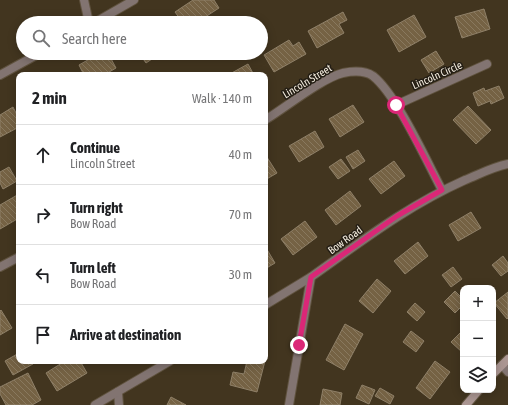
<!DOCTYPE html>
<meta charset="utf-8">
<style>
body{margin:0;font-family:"Asap Condensed",sans-serif;background:#f2f2f2;color:#202124}
.controls{position:absolute;right:12px;bottom:12px;display:grid;overflow:hidden;border-radius:8px;box-shadow:0 2px 10px #0003}
.controls button{width:36px;height:36px;display:grid;place-items:center;padding:0;border:0;border-bottom:1px solid #e0e0e0;background:#fff;color:#202124;font:20px sans-serif}
.stop{position:absolute;width:12px;height:12px;margin:-9px;border:3px solid #db2777;border-radius:50%;background:#fff}
.stop.end{background:#db2777;border-color:#fff;box-shadow:0 1px 4px #0008}
.list{margin:0;padding:0;list-style:none}
h2{display:flex;justify-content:space-between;align-items:center;height:52px;margin:0;padding:0 16px;font-size:17px}
h2 small{font-size:13px;font-weight:400;color:#757577}
.list li{display:grid;grid-template-columns:26px 1fr auto;gap:12px;align-items:center;box-sizing:border-box;height:60px;padding:0 16px;border-top:1px solid #e0e0e0}
.list b{display:block;font-size:15px;white-space:nowrap}
.list p{margin:0;font-size:13px;white-space:nowrap;color:#757577}
.list em{font-size:13px;font-style:normal;color:#757577}
.icon{flex:none;width:22px;height:22px;fill:none;stroke:currentColor;stroke-width:2;stroke-linecap:round;stroke-linejoin:round}
.map{position:relative;flex:none;width:508px;height:405px;overflow:hidden}
.search{position:absolute;background:#fff;box-shadow:0 2px 10px #0003;left:16px;top:16px;width:252px;height:44px;display:flex;align-items:center;gap:10px;box-sizing:border-box;padding:0 14px;border-radius:22px;color:#757577;font-size:15px}
.panel{position:absolute;background:#fff;box-shadow:0 2px 10px #0003;left:16px;top:72px;width:252px;height:292px;border-radius:8px}
.map>svg:first-child{display:block}
</style>
<div class="map">
<svg width="508" height="405" viewBox="0 0 508 405">
<defs>
<pattern id="building-back-hatch" width="6" height="6" patternUnits="userSpaceOnUse"><rect width="6" height="6" fill="#756244"/><path d="M-1 5l2 2M0 0l6 6M5-1l2 2" fill="none" stroke="#89795f"/></pattern>
</defs>
<rect width="100%" height="100%" fill="#42351f"/>
<g fill="url(#building-back-hatch)" stroke="#8f8068">
<path d="M 193,0 L 214,0 L 219,8 L 196,23 L 183,23 L 175,12 Z"/>
<path d="M 484,9 L 490,29 L 462,38 L 455,17 Z"/>
<path d="M 343,12 L 347,20 L 339,24 L 344,33 L 317,48 L 308,31 Z"/>
<path d="M 414,15 L 426,37 L 399,52 L 387,30 Z"/>
<path d="M 289,40 L 293,46 L 299,42 L 306,54 L 274,72 L 264,55 Z"/>
<path d="M 436,51 L 444,64 L 429,73 L 421,60 Z"/>
<path d="M 100,53 L 108,53 L 116,68 L 104,75 L 84,75 L 79,65 Z"/>
<path d="M 139,53 L 161,53 L 146,63 Z"/>
<path d="M 248,64 L 254,75 L 228,75 Z"/>
<path d="M 499,86 L 504,98 L 491,104 L 490,101 L 478,106 L 473,93 L 484,88 L 485,91 Z"/>
<path d="M 353,105 L 364,122 L 340,137 L 329,119 Z"/>
<path d="M 468,106 L 491,130 L 476,144 L 453,120 Z"/>
<path d="M 13,107 L 19,119 L 19,127 L 0,137 L 0,115 Z"/>
<path d="M 315,131 L 324,147 L 299,162 L 289,146 Z"/>
<path d="M 358,150 L 365,161 L 353,169 L 346,157 Z"/>
<path d="M 265,154 L 277,173 L 265,180 Z"/>
<path d="M 341,159 L 350,171 L 338,179 L 329,167 Z"/>
<path d="M 394,161 L 405,176 L 381,194 L 369,179 Z"/>
<path d="M 9,167 L 17,181 L 3,189 L 0,183 L 0,172 Z"/>
<path d="M 350,191 L 361,206 L 336,225 L 325,210 Z"/>
<path d="M 19,194 L 19,218 L 0,229 L 0,205 Z"/>
<path d="M 471,212 L 481,228 L 458,241 L 449,225 Z"/>
<path d="M 305,221 L 317,237 L 293,255 L 281,239 Z"/>
<path d="M 418,242 L 428,256 L 405,274 L 394,261 Z"/>
<path d="M 265,246 L 275,263 L 265,269 Z"/>
<path d="M 503,256 L 508,263 L 508,271 L 501,276 L 492,265 Z"/>
<path d="M 453,267 L 462,279 L 451,287 L 442,275 Z"/>
<path d="M 377,279 L 391,291 L 373,313 L 359,301 Z"/>
<path d="M 455,291 L 463,299 L 463,305 L 455,313 L 444,302 Z"/>
<path d="M 508,292 L 508,318 L 507,319 L 494,303 Z"/>
<path d="M 415,303 L 425,312 L 417,321 L 407,312 Z"/>
<path d="M 1,310 L 12,328 L 0,335 L 0,311 Z"/>
<path d="M 345,324 L 363,334 L 344,370 L 326,360 Z"/>
<path d="M 463,330 L 463,353 L 451,342 Z"/>
<path d="M 411,331 L 424,341 L 416,352 L 403,342 Z"/>
<path d="M 19,353 L 19,361 L 31,361 L 33,364 L 13,375 L 5,361 Z"/>
<path d="M 65,361 L 80,361 L 87,373 L 57,391 L 46,373 Z"/>
<path d="M 247,361 L 265,361 L 257,392 L 230,385 L 233,372 L 244,374 Z"/>
<path d="M 435,361 L 450,372 L 430,399 L 416,388 Z"/>
<path d="M 28,373 L 41,400 L 32,405 L 6,405 L 0,394 L 0,387 Z"/>
<path d="M 362,385 L 375,390 L 369,404 L 356,398 Z"/>
<path d="M 380,388 L 394,396 L 390,404 L 375,396 Z"/>
<path d="M 323,389 L 342,393 L 340,405 L 320,405 Z"/>
<path d="M 171,397 L 186,405 L 167,405 Z"/>
</g>
<g fill="none" stroke-linecap="round" stroke-linejoin="round">
<defs>
<g id="street">
<path d="M 84,0 L 89,23"/>
<path d="M 94,23 L 134,0"/>
<path d="M 0,75 L 40,53"/>
<path d="M 396,105 L 487,64"/>
<path d="M 265,120 C 285,108 322,78 343,73 C 353,71 364,70 373,76 C 397,95 427,162 442,190"/>
<path d="M 0,267 L 19,257"/>
<path d="M 265,305 L 311,277"/>
<path d="M 502,365 L 508,372"/>
<path d="M 118,392 L 119,405"/>
<path d="M 95,405 L 170,361"/>
<path d="M 289,405 L 311,277 C 362,241 407,206 465,180 C 480,174 493,167 508,164"/>
</g>
<g id="secondary">
<path d="M 493,374 L 508,359"/>
<path d="M 466,405 L 479,390"/>
</g>
</defs>
<use href="#street" stroke="#5f523e" stroke-width="10"/>
<use href="#secondary" stroke="#5f523e" stroke-width="10"/>
<use href="#street" stroke="#827471" stroke-width="8"/>
<use href="#secondary" stroke="#ab9692" stroke-width="8"/>
</g>
<g fill="none" stroke-linecap="round" stroke-linejoin="round">
<path stroke="#db2777" stroke-width="5" d="M 299,345 L 311,277 L 397,216 L 442,190 L 396,105"/>
</g>
<g text-anchor="middle" dominant-baseline="central" stroke-width="3" stroke-linejoin="round" paint-order="stroke">
<g font-size="11" fill="#f5eddf" stroke="#231d14">
<text transform="translate(437 75) rotate(-24)">Lincoln Circle</text>
<text transform="translate(307 81) rotate(-31)">Lincoln Street</text>
<text transform="translate(345 240) rotate(-36)">Bow Road</text>
</g>
</g>
</svg>
<div class="controls">
<button>+</button>
<button>−</button>
<button><svg class="icon" aria-label="layers" viewBox="0 0 24 24"><path d="M12 4l9 5-9 5-9-5zM3 14l9 5 9-5"/></svg></button>
</div>
<div class="stop" style="left:396px;top:105px"></div>
<div class="stop end" style="left:299px;top:345px"></div>
<div class="search"><svg class="icon" aria-label="search" viewBox="0 0 24 24"><circle cx="10" cy="10" r="6"/><path d="M15 15l6 6"/></svg>Search here</div>
<section class="panel">
<h2>2 min<small>Walk · 140 m</small></h2>
<ul class="list">
<li><svg class="icon" aria-label="ahead" viewBox="0 0 24 24"><path d="M12 20V5M6 11l6-6 6 6"/></svg><div><b>Continue</b><p>Lincoln Street</p></div><em>40 m</em></li>
<li><svg class="icon" aria-label="right" viewBox="0 0 24 24"><path d="M7 20v-9h11M14 6l5 5-5 5"/></svg><div><b>Turn right</b><p>Bow Road</p></div><em>70 m</em></li>
<li><svg class="icon" aria-label="left" viewBox="0 0 24 24"><path d="M17 20v-9H6M10 6l-5 5 5 5"/></svg><div><b>Turn left</b><p>Bow Road</p></div><em>30 m</em></li>
<li><svg class="icon" aria-label="arrive" viewBox="0 0 24 24"><path d="M6 21V4h12l-3 4 3 4H6"/></svg><div><b>Arrive at destination</b></div></li>
</ul>
</section>
</div>
